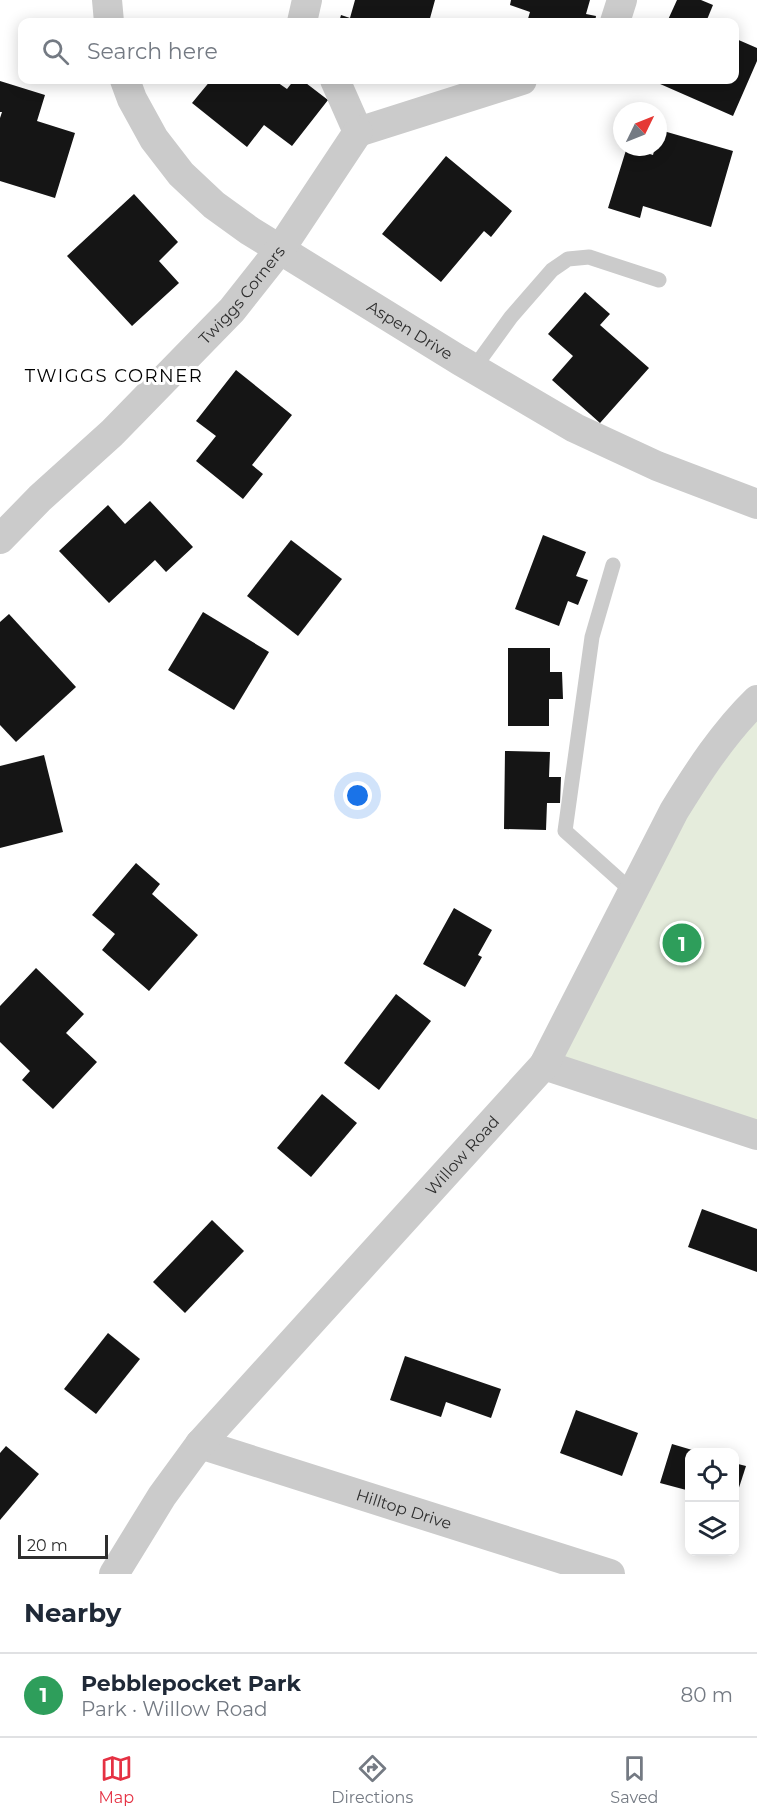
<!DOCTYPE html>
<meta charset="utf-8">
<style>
body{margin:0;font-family:Montserrat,sans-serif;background:#f2f2f3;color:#1f2937}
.controls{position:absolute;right:18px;bottom:18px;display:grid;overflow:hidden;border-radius:12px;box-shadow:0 3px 15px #0003}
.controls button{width:54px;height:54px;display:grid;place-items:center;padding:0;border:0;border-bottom:2px solid #e0e1e3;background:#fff;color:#1f2937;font:30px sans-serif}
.compass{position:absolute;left:613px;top:102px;width:54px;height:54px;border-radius:50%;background:#fff;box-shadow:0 3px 15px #0003;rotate:47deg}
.scale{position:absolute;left:18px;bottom:15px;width:90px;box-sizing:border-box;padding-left:6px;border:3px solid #2e2e2e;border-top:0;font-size:16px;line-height:21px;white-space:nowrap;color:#2e2e2e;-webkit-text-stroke:4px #fff;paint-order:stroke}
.you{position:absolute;left:358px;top:796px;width:21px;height:21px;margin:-15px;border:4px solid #fff;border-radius:50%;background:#1a73e8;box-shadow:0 0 0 9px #1a73e833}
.badge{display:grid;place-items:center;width:39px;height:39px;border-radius:50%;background:#e53143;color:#fff;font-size:20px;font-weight:700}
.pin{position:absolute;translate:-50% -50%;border:3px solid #fff;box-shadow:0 2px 6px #0006}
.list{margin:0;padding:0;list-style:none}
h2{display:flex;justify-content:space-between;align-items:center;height:78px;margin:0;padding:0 24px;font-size:26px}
h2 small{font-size:20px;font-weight:400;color:#747a83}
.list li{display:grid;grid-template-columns:39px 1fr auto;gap:18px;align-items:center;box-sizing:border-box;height:84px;padding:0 24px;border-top:2px solid #e0e1e3}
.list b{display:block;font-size:22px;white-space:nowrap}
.list p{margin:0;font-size:20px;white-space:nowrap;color:#747a83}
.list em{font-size:20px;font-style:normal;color:#747a83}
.icon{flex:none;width:33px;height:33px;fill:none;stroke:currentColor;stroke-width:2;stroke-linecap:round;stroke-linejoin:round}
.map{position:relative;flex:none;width:757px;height:1574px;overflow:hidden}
.search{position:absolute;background:#fff;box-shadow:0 3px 15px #0003;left:18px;right:18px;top:18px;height:66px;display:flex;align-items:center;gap:15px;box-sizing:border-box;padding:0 21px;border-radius:12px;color:#747a83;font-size:22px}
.sheet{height:162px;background:#fff}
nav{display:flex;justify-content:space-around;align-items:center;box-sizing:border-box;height:84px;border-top:2px solid #e0e1e3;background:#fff;font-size:16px;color:#747a83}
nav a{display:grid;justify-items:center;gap:3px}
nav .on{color:#e53143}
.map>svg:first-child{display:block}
</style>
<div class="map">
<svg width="757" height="1574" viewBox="0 0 757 1574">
<rect width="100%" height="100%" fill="#fff"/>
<path fill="#e5ecdc" d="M 757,714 L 757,1135 L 544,1065 L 633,892 Z"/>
<g fill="#151515">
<path d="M 355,0 L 435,0 L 429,22 L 339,22 L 341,15 L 350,18 Z"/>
<path d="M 511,0 L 590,0 L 586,14 L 596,16 L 595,22 L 527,22 L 530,12 L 510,5 Z"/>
<path d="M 677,0 L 701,0 L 713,5 L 706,22 L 667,22 Z"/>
<path d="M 734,38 L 757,48 L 757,61 L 733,116 L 651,80 L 734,80 Z"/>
<path d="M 211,80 L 274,80 L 287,89 L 294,80 L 302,80 L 328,100 L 292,146 L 264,125 L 247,147 L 192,103 Z"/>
<path d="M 0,81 L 45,95 L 37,121 L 75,133 L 55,198 L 0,181 L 0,118 L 2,112 L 0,112 Z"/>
<path d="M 660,130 L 733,151 L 711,227 L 643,206 L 640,218 L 608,208 L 627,147 L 653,155 L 655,147 L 658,147 L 658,137 Z"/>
<path d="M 446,156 L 512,211 L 491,237 L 484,231 L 441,282 L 382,234 Z"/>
<path d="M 134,194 L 178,242 L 159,261 L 179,283 L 132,326 L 67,256 Z"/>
<path d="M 585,292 L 610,314 L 600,325 L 649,368 L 600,423 L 552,380 L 573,356 L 548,334 Z"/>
<path d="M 236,370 L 292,415 L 252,465 L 263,474 L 243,499 L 196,461 L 216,436 L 196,421 Z"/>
<path d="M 150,501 L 193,547 L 166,572 L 155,560 L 109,603 L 59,551 L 108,505 L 125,524 Z"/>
<path d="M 543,535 L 586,552 L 576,576 L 588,580 L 578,605 L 568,601 L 559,626 L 515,609 Z"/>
<path d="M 291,540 L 342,579 L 298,636 L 247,596 Z"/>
<path d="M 203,612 L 269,652 L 234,710 L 168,670 Z"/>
<path d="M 9,614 L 76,687 L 16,742 L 0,725 L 0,622 Z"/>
<path d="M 508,648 L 550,648 L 550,672 L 562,672 L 563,699 L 549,699 L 549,726 L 508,726 Z"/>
<path d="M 505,751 L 550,752 L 549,777 L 561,777 L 560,803 L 547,803 L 546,830 L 504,829 Z"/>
<path d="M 44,755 L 63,832 L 0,848 L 0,766 Z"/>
<path d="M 136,863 L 160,884 L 152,894 L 198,935 L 149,991 L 102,950 L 115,934 L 92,915 Z"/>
<path d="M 454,908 L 492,930 L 478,955 L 482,957 L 465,987 L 423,964 Z"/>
<path d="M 36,968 L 84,1014 L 66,1033 L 97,1062 L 53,1109 L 22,1080 L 30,1071 L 0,1042 L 0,1006 Z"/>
<path d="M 396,994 L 431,1021 L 379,1090 L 344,1063 Z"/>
<path d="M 322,1094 L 357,1123 L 311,1177 L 277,1148 Z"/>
<path d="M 702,1209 L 757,1229 L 757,1272 L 688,1247 Z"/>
<path d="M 212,1220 L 244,1251 L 185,1313 L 153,1282 Z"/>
<path d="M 108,1333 L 140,1359 L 96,1414 L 64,1389 Z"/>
<path d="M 405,1356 L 501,1389 L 491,1418 L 446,1402 L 441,1417 L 390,1400 Z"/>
<path d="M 576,1410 L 638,1433 L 622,1476 L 560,1453 Z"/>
<path d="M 672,1444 L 699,1452 L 690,1452 L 690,1491 L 660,1483 Z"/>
<path d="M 6,1446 L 39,1474 L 0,1520 L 0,1453 Z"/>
<path d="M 734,1463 L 746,1466 L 735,1500 L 734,1500 Z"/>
</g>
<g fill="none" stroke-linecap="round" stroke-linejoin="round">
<g stroke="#cbcbcb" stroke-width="15">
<path d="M 474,368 L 511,317 L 552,270 L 568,259 L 589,257 L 659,280"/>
<path d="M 613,565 L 592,637 L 565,831 L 633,892"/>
</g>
<g stroke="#cbcbcb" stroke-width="30">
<path d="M 107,0 L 109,22"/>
<path d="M 302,22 L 307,0"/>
<path d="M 615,22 L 622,0"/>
<path id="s1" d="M 125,80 L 132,99 L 154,139 L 181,174 L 214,205 L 250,231 L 459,360 L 575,428 L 657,466 L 757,504"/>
<path d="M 335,80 L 358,132"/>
<path d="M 358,132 L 522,80"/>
<path id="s2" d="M 0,539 L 40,498 L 112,433 L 232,310 L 281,248 L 358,132"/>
<path d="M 544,1065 L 757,1135"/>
<path id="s3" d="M 200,1444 L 610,1574"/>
<path id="s4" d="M 114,1574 L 162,1496 L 200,1444 L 544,1065 L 674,811 C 698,772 724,732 757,700"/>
</g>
</g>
<g text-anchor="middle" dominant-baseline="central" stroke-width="6" stroke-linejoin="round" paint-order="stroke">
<g font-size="16" fill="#2e2e2e" stroke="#fff">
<text stroke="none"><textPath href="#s2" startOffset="344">Twiggs Corners</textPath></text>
<text stroke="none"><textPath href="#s1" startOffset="388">Aspen Drive</textPath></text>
<text stroke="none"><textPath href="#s4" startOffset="546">Willow Road</textPath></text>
<text stroke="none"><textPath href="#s3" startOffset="214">Hilltop Drive</textPath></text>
</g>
<g font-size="18" letter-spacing="1.5" fill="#000" stroke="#fff">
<text x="114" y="376">TWIGGS CORNER</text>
</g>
</g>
</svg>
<div class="controls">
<button><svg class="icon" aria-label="locate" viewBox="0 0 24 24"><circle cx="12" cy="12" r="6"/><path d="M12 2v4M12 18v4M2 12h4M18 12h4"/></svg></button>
<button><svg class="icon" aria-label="layers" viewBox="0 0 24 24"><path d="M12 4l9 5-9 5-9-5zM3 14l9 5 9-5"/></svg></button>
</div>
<svg class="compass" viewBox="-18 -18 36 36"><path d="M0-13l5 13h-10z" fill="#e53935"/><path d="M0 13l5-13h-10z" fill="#747a83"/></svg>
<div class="scale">20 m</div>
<div class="you"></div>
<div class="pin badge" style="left:682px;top:943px;background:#2e9e5b">1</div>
<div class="search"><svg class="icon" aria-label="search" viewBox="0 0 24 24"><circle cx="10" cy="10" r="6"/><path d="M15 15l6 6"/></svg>Search here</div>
</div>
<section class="sheet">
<h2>Nearby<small></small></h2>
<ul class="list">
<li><span class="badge" style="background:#2e9e5b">1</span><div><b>Pebblepocket Park</b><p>Park · Willow Road</p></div><em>80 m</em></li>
</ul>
</section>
<nav>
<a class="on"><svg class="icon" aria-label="map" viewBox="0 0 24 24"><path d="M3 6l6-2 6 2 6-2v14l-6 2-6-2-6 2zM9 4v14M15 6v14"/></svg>Map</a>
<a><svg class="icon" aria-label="directions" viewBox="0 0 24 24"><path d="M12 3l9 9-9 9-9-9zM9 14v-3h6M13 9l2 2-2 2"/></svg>Directions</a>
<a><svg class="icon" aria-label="saved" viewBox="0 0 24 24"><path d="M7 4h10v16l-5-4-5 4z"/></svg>Saved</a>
</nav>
